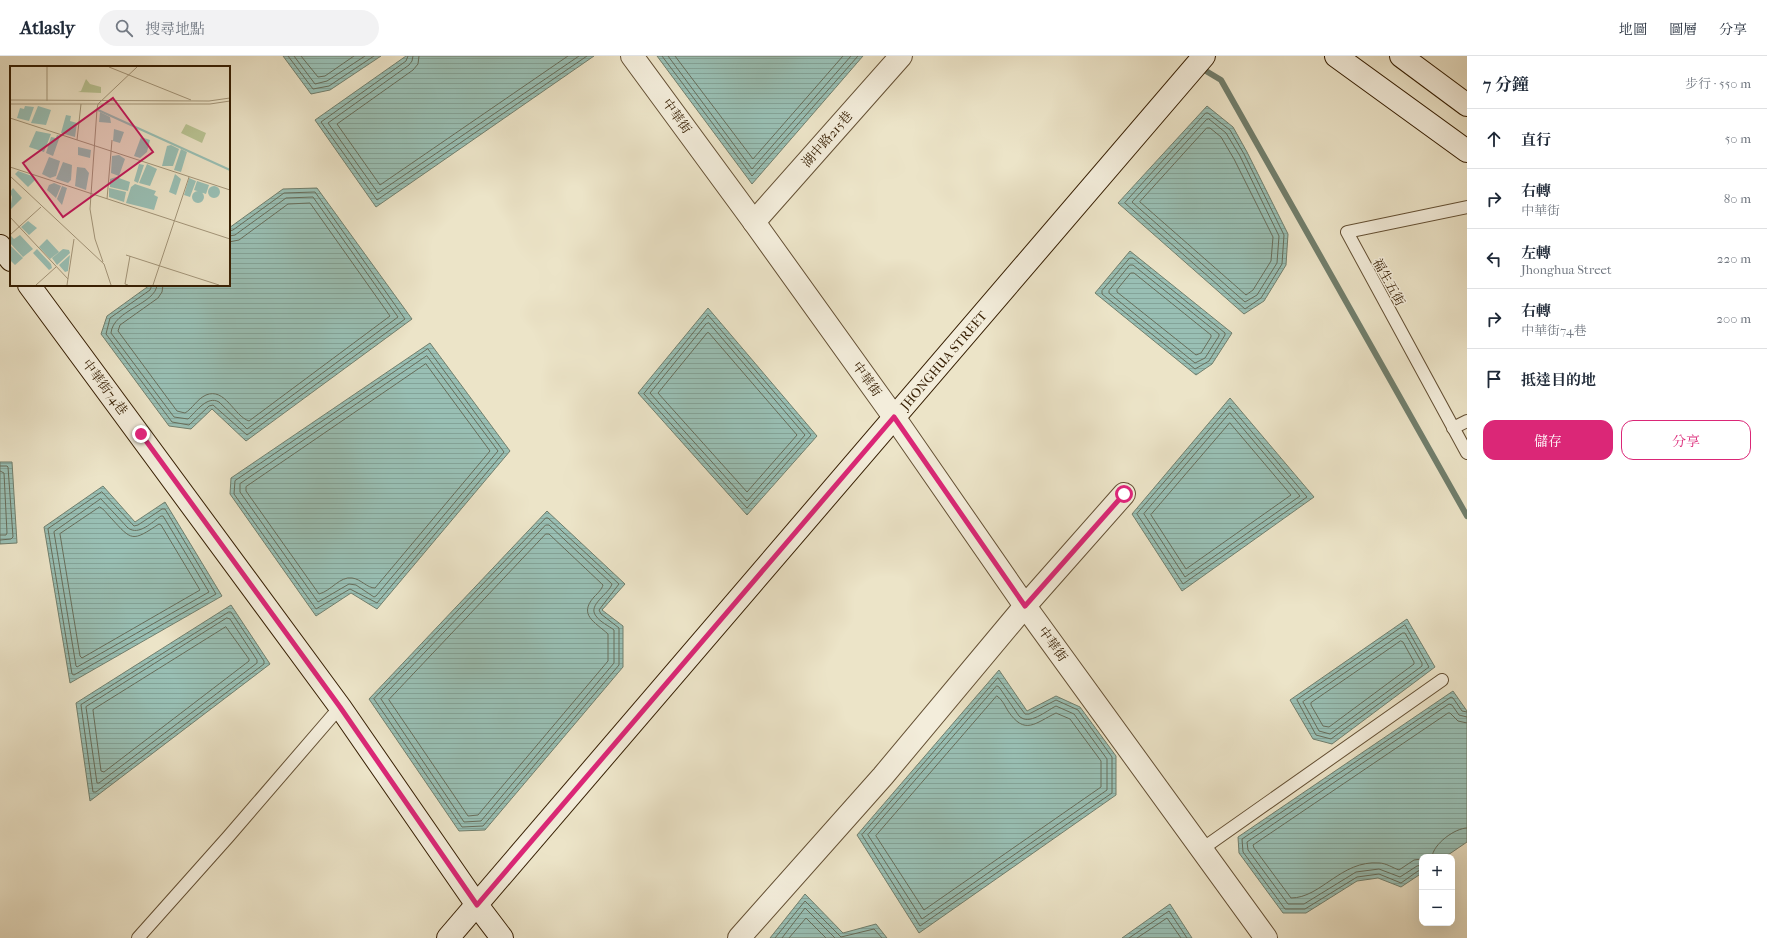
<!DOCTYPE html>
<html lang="zh-TW">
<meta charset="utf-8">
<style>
body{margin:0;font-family:"IM FELL French Canon","Noto Serif TC",serif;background:#f2f2f3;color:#1f2937}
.controls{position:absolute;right:12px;bottom:12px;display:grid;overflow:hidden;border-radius:8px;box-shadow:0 4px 16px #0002}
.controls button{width:36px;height:36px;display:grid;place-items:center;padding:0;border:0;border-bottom:1px solid #e0e1e3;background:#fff;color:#1f2937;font:20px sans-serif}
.stop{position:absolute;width:12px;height:12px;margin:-9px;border:3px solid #db2777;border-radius:50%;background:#fff}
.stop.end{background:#db2777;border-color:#fff;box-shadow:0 1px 4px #0008}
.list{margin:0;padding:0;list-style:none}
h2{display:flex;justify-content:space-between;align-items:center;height:52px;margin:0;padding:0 16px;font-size:17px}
h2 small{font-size:13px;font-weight:400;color:#747a83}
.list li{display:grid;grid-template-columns:26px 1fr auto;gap:12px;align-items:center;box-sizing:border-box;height:60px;padding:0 16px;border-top:1px solid #e0e1e3}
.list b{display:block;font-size:15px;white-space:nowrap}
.list p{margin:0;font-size:13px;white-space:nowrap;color:#747a83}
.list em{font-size:13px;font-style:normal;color:#747a83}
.actions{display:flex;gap:8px;padding:12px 16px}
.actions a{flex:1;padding:9px 0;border:1px solid #db2777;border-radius:12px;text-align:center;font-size:14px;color:#db2777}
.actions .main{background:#db2777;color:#fff}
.icon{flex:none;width:22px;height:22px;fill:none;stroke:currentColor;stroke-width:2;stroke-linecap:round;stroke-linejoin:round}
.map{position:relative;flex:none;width:1467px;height:882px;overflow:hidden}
header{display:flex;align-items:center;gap:24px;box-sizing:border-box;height:56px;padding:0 20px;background:#fff;border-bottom:1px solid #e0e1e3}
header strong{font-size:19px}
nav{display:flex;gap:22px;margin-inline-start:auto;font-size:14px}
.search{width:280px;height:36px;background:#f2f2f3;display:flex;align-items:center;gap:10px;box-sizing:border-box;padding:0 14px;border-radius:22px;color:#747a83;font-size:15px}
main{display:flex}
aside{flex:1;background:#fff}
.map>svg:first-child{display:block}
</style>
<header>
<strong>Atlasly</strong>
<div class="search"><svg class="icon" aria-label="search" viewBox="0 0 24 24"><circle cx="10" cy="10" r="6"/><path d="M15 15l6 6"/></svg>搜尋地點</div>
<nav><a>地圖</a><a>圖層</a><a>分享</a></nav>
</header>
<main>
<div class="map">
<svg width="1467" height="882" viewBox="0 0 1467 882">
<defs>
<pattern id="water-rules" width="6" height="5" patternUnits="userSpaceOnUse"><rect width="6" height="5" fill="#99bfb4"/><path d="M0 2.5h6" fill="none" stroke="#84a499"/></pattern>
</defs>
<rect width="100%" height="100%" fill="#ece4c8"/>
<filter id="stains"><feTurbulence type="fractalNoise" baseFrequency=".005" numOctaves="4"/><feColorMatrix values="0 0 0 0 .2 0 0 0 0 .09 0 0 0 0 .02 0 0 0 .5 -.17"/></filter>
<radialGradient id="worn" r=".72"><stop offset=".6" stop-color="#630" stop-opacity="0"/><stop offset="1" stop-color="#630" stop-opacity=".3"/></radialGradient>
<g fill="url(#water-rules)" stroke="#717f6d">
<path d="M 283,0 L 381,0 L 330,34 L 311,38 Z"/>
<path d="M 406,0 L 594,0 L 376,151 L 315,64 Z"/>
<path d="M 657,0 L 863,0 L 752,128 Z"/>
<path d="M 1207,50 L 1233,71 L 1247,96 L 1288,178 L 1286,209 L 1264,245 L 1244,258 L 1118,147 Z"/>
<path d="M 317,132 L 412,263 L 246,385 L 212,353 L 191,373 L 169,370 L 101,278 L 107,260 L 150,229 L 229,229 L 229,172 L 283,133 Z"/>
<path d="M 1130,195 L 1232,277 L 1212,308 L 1196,319 L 1095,237 Z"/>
<path d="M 708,252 L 817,380 L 747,459 L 638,337 Z"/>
<path d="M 430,287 L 510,395 L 377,553 L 351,537 L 316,560 L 230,438 L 231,422 Z"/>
<path d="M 1230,342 L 1314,441 L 1182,535 L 1132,458 Z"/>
<path d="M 0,406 L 12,406 L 17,487 L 0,488 Z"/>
<path d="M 103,430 L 135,466 L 165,446 L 222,540 L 70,627 L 44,471 Z"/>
<path d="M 547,455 L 625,528 L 602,554 L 623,570 L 623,611 L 485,774 L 459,775 L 369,643 Z"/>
<path d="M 231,549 L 270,608 L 90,745 L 76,647 Z"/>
<path d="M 1407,563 L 1435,611 L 1332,688 L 1313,683 L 1290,644 Z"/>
<path d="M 999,614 L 1027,655 L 1056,640 L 1080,651 L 1116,700 L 1116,739 L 919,877 L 857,779 Z"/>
<path d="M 1453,635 L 1467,655 L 1467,786 L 1445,801 L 1422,801 L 1422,817 L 1401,831 L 1378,822 L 1357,825 L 1306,857 L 1283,857 L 1239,797 L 1238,781 Z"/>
<path d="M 805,838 L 843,877 L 876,868 L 887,882 L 770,882 Z"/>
<path d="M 1170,848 L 1192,882 L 1122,882 Z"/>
</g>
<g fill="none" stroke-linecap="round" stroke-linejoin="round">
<g stroke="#686e5b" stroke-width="1">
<path d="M 288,0 L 313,33 L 329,30 L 374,0"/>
<path d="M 294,0 L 315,28 L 327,25 L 365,0"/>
<path d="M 301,0 L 318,21 L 325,20 L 354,0"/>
<path d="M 408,0 L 406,5 L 321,66 L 377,144 L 587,0"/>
<path d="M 413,0 L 412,5 L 409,9 L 328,67 L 378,137 L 579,0"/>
<path d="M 419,0 L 418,8 L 413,14 L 337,68 L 380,129 L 568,0"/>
<path d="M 662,0 L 752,120 L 858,0"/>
<path d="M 668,0 L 752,113 L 851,0"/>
<path d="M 675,0 L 753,103 L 843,0"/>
<path d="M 1206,57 L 1208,57 L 1230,74 L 1244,98 L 1284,179 L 1282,208 L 1261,242 L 1245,253 L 1125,147 Z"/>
<path d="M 1209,63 L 1226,77 L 1240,100 L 1279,180 L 1277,207 L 1257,239 L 1245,246 L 1132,146 L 1206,64 Z"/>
<path d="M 1207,72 L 1210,72 L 1221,81 L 1234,103 L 1273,181 L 1271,205 L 1253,234 L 1246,239 L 1140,146 Z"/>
<path d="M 1130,202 L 1133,202 L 1225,277 L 1225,279 L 1209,305 L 1195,313 L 1102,238 L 1102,235 Z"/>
<path d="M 1130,209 L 1133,209 L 1219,278 L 1219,280 L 1205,302 L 1195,307 L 1109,237 L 1109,235 Z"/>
<path d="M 1131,217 L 1134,217 L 1211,279 L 1211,281 L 1201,297 L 1196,299 L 1117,236 L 1117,234 Z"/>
<path d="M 152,229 L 150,234 L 110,262 L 106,278 L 172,366 L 189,369 L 209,350 L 213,349 L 247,379 L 405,263 L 315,136 L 284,137 L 233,174 L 229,175"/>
<path d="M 157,229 C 156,248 113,254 111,277 L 174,361 L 188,363 C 196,356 207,339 219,346 L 247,373 L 398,261 L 313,141 L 286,142 L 235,179 L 229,180"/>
<path d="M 163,229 L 162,236 L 158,242 L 120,269 L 118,275 L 177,355 L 185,357 C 192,353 197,343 206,339 C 225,331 234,360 249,365 L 390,260 L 310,147 L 288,148 L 239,184 L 229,186"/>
<path d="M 708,259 L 811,379 L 747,452 L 644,338 Z"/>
<path d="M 709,267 L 805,379 L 747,445 L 650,337 L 706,268 Z"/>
<path d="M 709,277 L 797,379 L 747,436 L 658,337 L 707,277 Z"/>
<path d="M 428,293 L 504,396 L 377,547 L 350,533 L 316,553 L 234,438 L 235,425 Z"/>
<path d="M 427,300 L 498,395 L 376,540 L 374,541 L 356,529 L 349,528 L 318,546 L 240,436 L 240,428 Z"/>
<path d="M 426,308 L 490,395 L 375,532 C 367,532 361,523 352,522 C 340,520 331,535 319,538 L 246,435 L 246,431 Z"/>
<path d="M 1230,350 L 1307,441 L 1183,528 L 1137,458 Z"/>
<path d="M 1230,357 L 1300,440 L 1185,521 L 1144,458 Z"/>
<path d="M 1230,367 L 1291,439 L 1186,513 L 1151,459 Z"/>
<path d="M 0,410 L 7,410 L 8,411 L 13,481 L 11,483 L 0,484"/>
<path d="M 0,415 L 4,417 L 7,477 L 6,479 L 0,479"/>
<path d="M 102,436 L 134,470 L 138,469 L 162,453 L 165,453 L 216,538 L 74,619 L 72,618 L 48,473 Z"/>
<path d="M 101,443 L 128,472 C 139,480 152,466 161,460 L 163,460 L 209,536 L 77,611 L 76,610 L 54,476 Z"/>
<path d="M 100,451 C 104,453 107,458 111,462 C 132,485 132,486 159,468 L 161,469 L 200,534 L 82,602 L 80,600 L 60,478 Z"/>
<path d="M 546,462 L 548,462 L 619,528 L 599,554 L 601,558 L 619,572 L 619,609 L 483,770 L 462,771 L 374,643 Z"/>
<path d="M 546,469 L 549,469 L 612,528 C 609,538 587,549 596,560 C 600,566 609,570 614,574 L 614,607 L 481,765 L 464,766 L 381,643 Z"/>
<path d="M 546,478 L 549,478 L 603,529 C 602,533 598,537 594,541 C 578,559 595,566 608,578 L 608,605 L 478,759 L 468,760 L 389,644 Z"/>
<path d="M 229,556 L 231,556 L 264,605 L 264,608 L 96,736 L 93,736 L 81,649 Z"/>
<path d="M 227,562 L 230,563 L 257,604 L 257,607 L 99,727 L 97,727 L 86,651 Z"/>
<path d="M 1405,569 L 1429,611 L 1331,683 L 1316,679 L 1297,644 Z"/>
<path d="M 226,571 L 249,603 L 249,605 L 104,716 L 101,715 L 93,654 Z"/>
<path d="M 1403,577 L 1405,577 L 1422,607 L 1422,610 L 1330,678 L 1319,675 L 1303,646 Z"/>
<path d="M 1401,585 L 1403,586 L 1414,606 L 1414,608 L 1329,671 L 1323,670 L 1311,649 L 1311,647 Z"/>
<path d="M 998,622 L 1025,658 L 1029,658 L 1056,644 L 1078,654 L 1112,701 L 1112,737 L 920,870 L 862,779 Z"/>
<path d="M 997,630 L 999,631 L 1019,660 C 1029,670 1046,655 1056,650 L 1074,658 L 1107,703 L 1107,734 L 922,863 L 868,779 Z"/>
<path d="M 997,640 C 1002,643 1005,650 1008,655 C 1025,680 1035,667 1056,657 L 1070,663 L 1101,705 L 1101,731 L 924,854 L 876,780 Z"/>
<path d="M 1432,801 C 1433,788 1455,772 1467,772"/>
<path d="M 1422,803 L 1414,804 L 1399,814 C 1393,812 1386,807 1379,807 C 1341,804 1321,842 1291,842 L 1254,792 L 1253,789 L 1448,657 L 1450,657 L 1458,665 L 1467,667"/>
<path d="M 1422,809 L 1417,810 L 1400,821 L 1379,813 L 1356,816 L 1304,848 L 1288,848 L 1248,794 L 1247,786 L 1449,648 L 1452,649 L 1459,659 L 1467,661"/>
<path d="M 1422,814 L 1418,815 L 1401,827 L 1379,818 L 1357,821 L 1305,853 L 1285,853 L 1243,796 L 1242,783 L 1451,641 L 1453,642 L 1462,655 L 1467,656"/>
<path d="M 775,882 L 805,845 L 841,881 L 874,873 L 882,882"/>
<path d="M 782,882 L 805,852 L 835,882"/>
<path d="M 789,882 L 806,862 L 826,882"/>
<path d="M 1129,882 L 1169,855 L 1187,882"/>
<path d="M 1137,882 L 1167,862 L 1181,882"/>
</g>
<path stroke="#717f6d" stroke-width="6" d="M 1200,13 L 1201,12 L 1221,24 L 1467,460"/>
<defs>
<g id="lane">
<path d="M 1467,151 L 1347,176 L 1467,397"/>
<path d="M 1453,372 L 1467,365"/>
<path d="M 1202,793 L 1442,624"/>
<path d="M 138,882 L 228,781 L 340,651"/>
</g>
<g id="street">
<path d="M 632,0 L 754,166 L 894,361 L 1025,550 L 1266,882"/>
<path d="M 754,166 L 901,0"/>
<path d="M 739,882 L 883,720 L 1025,550 L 1124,438"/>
</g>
<g id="secondary">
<path d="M 1336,0 L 1467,95"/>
<path d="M 1401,0 L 1467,49"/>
<path d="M 0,190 L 11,204"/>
<path d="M 29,229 L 340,651 L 477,849 L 502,882"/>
<path id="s1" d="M 448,882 L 1204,0"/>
</g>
</defs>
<use href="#lane" stroke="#645034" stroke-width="14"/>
<use href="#street" stroke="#645034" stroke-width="24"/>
<use href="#secondary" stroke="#361e02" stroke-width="24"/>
<use href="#lane" stroke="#f3eddb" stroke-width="12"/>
<use href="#street" stroke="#f3eddb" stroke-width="22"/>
<use href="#secondary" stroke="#f3eddb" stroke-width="22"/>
</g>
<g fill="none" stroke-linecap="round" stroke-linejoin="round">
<path stroke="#db2777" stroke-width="5" d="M 141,378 L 340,651 L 477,849 L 894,361 L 1025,550 L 1124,438"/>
</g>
<g text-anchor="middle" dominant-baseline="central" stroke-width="3" stroke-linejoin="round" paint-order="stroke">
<g font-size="13" fill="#361e02" stroke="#f3eddb">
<text transform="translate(677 60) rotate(54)">中華街</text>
<text transform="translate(827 83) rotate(-49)">湖中路215巷</text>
<text transform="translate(1389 226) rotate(61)">福生五街</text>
<text stroke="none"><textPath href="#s1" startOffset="761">JHONGHUA STREET</textPath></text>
<text transform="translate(867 323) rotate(54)">中華街</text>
<text transform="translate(105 331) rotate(53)">中華街74巷</text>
<text transform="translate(1053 588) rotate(54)">中華街</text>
</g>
</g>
<g transform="translate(10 10)">
<rect width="220" height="220" fill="#ece4c8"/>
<path d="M 76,13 L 80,18 L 91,21 L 91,27 L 68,26 L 71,25 ZM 176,58 L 196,67 L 192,77 L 171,67 Z" fill="#b9c494"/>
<path d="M 15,40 L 24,41 L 19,55 L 7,52 L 10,42 L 14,43 ZM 28,40 L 41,44 L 36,59 L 21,57 ZM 90,46 L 100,51 L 101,57 L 89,56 ZM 56,49 L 61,50 L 60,55 L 67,57 L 65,71 L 51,67 ZM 104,63 L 114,66 L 110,77 L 103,75 ZM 26,65 L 41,68 L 34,86 L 19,81 ZM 47,69 L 50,70 L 43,90 L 36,87 L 41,71 L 46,72 ZM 131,71 L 140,74 L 137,86 L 130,92 L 124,90 ZM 161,79 L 169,83 L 163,100 L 152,100 L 157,80 ZM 68,81 L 81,84 L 80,92 L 68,89 ZM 171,83 L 177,86 L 171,106 L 164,104 ZM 109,89 L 115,93 L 109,110 L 101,107 L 102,90 ZM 39,91 L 50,95 L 46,110 L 40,112 L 32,108 ZM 53,96 L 62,99 L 61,114 L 58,117 L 46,113 ZM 129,98 L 134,99 L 128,117 L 124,115 ZM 137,98 L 147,103 L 140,120 L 129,117 ZM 67,101 L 75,102 L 79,107 L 76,124 L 65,120 ZM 8,105 L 22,110 L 25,114 L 18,121 L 5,108 ZM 165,108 L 171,113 L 166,129 L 159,126 ZM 106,111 L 120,116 L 118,125 L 100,121 L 100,113 ZM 179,112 L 186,115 L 180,131 L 174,129 ZM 187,115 L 199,119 L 196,128 L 184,124 ZM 44,117 L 51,120 L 46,132 L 37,124 L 39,119 ZM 125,118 L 146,125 L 144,129 L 148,131 L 144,144 L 116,137 L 121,121 ZM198 126a6 6 0 1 1 12 0a6 6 0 1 1-12 0ZM 52,120 L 57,122 L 52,139 L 47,133 ZM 3,122 L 12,132 L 0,144 L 2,131 L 0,126 ZM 99,122 L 116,126 L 114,136 L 99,131 ZM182 131a6 6 0 1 1 12 0a6 6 0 1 1-12 0ZM 18,155 L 27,162 L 19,169 L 11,161 ZM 10,169 L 23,183 L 13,191 L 0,177 L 1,170 L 4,173 ZM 37,173 L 49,186 L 40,193 L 29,181 ZM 0,179 L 13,192 L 5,199 L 0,194 ZM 27,183 L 41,198 L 42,202 L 39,204 L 23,187 ZM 53,183 L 59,184 L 60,187 L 47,199 L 42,192 ZM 60,189 L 58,205 L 55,206 L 49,199 Z" fill="#99bfb4"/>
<path fill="none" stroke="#99bfb4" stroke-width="2" d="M 88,44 L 220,104"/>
<path fill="none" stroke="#a39579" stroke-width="1" d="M 99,1 L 181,34M 0,34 L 199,35 L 220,32M 37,35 L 37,1M 0,38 L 200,38 L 220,35M 0,52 L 220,124M 67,74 L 71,38M 0,101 L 220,173M 0,110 L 94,198 L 101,219M 97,133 L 102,74M 0,151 L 58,213M 0,169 L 31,141M 116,189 L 209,219M 93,196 L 85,173 L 80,143 L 87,43 L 88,38 L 127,1M 26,219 L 46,201M 57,219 L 64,173M 118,219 L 115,218 L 120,190M 143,219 L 179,111"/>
<path fill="#c2185b" fill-opacity="0.15" stroke="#c2185b" stroke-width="2" d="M 103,32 L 143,86 L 53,151 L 13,97 Z"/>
<rect width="220" height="220" fill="none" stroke="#361e02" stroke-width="2"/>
</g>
<rect width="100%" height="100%" filter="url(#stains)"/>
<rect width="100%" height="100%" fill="url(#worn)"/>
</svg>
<div class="controls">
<button>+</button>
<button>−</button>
</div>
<div class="stop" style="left:1124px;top:438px"></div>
<div class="stop end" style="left:141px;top:378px"></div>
</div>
<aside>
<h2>7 分鐘<small>步行 · 550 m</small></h2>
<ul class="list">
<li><svg class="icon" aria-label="ahead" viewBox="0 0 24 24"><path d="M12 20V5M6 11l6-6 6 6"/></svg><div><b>直行</b></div><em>50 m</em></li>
<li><svg class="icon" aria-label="right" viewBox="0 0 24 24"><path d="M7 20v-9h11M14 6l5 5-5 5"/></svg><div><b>右轉</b><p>中華街</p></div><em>80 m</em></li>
<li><svg class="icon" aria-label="left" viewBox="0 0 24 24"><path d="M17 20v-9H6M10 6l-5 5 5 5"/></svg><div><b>左轉</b><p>Jhonghua Street</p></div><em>220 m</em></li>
<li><svg class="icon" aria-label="right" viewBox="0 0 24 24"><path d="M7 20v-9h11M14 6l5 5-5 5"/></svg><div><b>右轉</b><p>中華街74巷</p></div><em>200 m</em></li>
<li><svg class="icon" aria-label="arrive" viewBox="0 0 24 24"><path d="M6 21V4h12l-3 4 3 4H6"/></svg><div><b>抵達目的地</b></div></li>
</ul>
<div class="actions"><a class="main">儲存</a><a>分享</a></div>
</aside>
</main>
